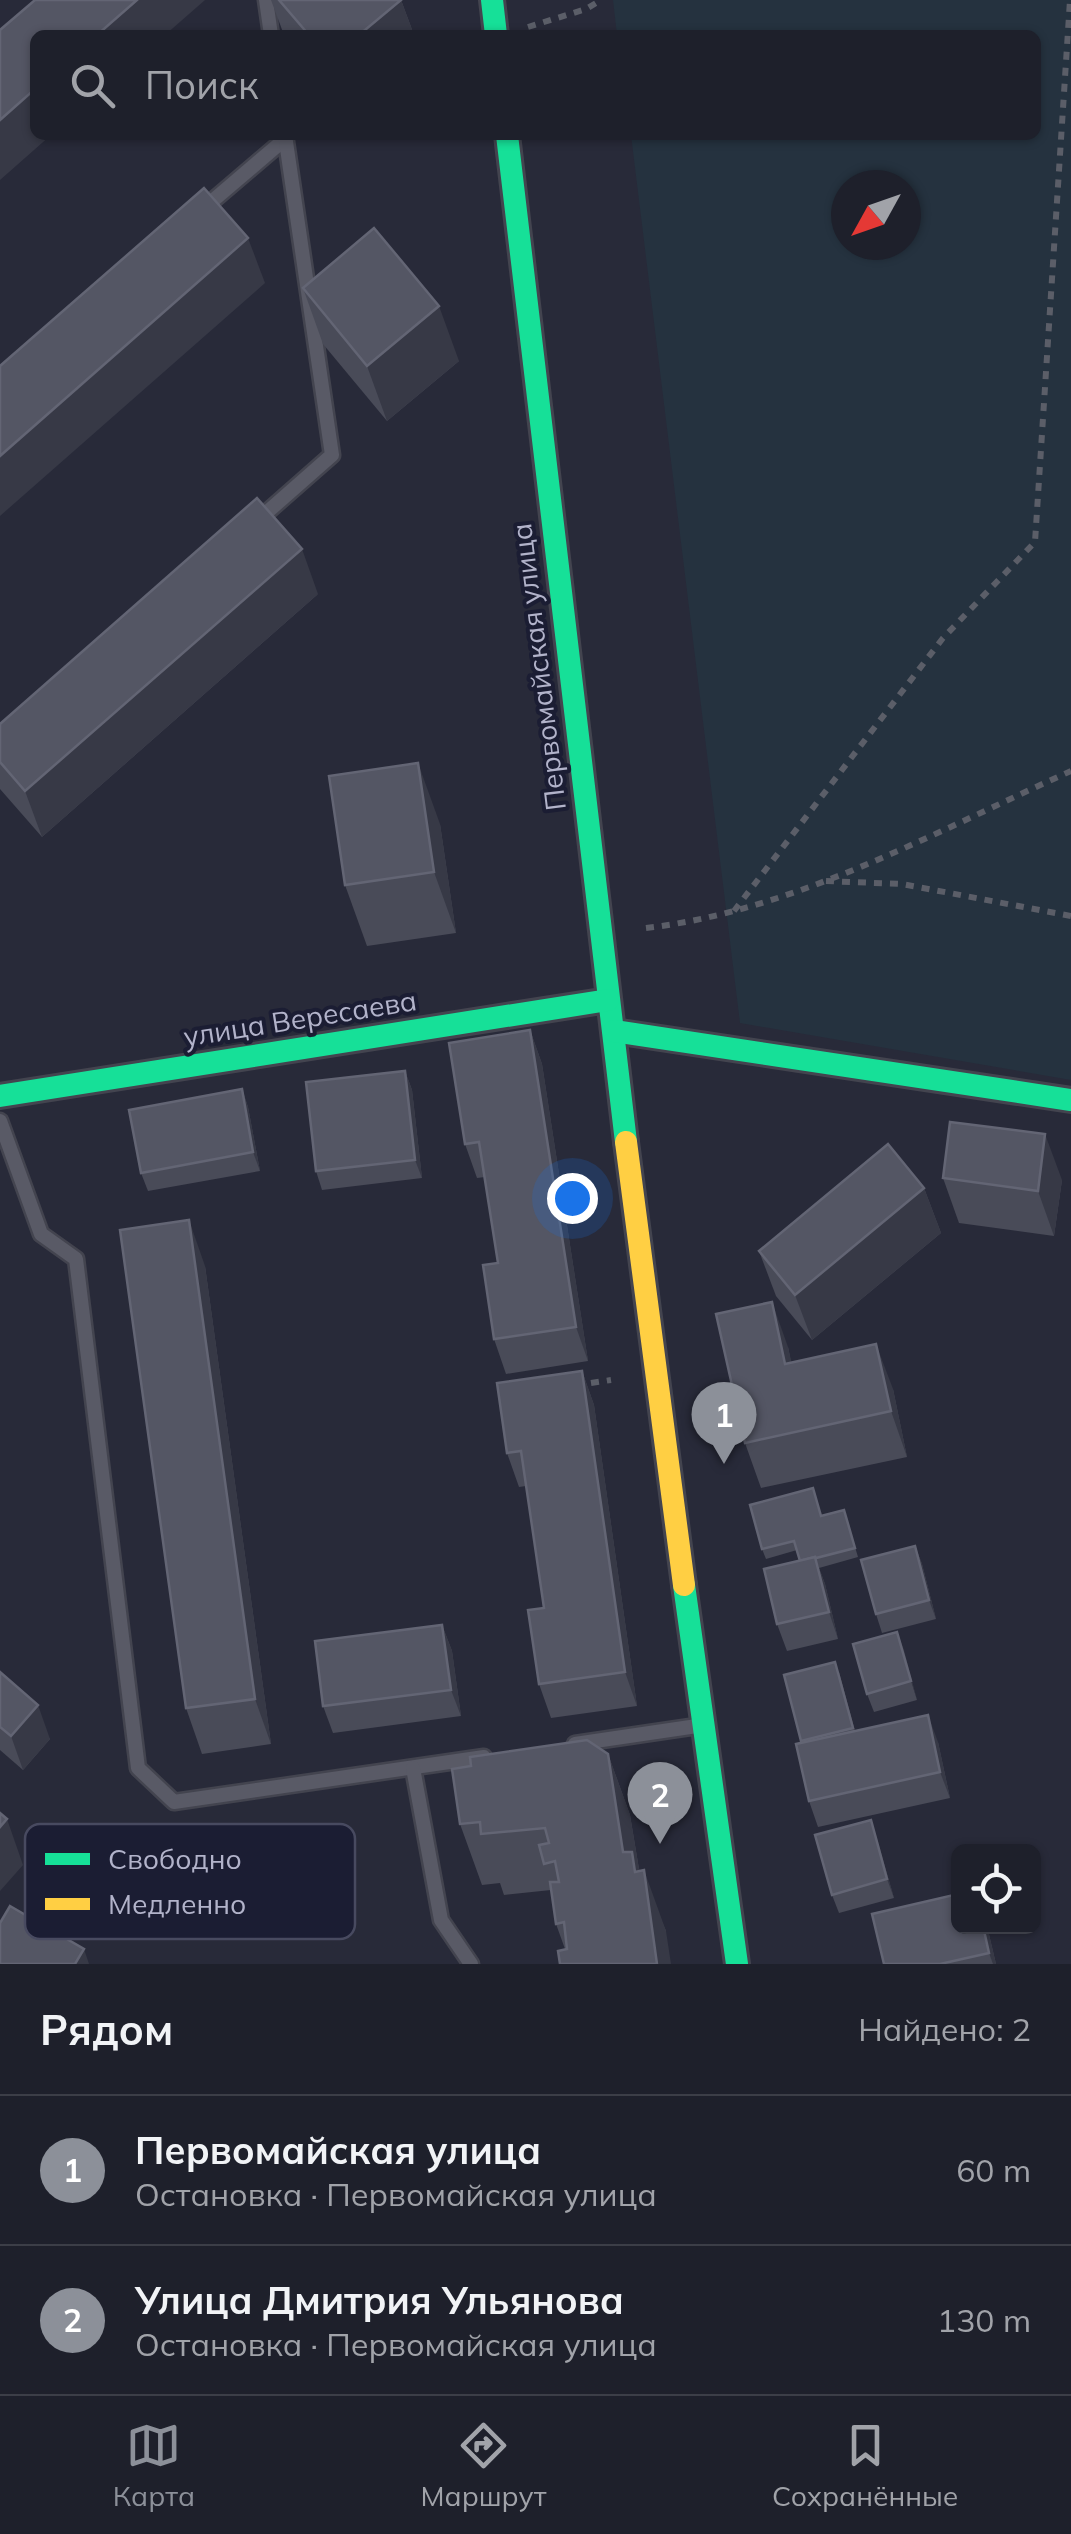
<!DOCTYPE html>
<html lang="ru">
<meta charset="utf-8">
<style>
body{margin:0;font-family:Mulish,sans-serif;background:#2b2d37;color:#f1f3f6}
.controls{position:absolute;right:30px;bottom:30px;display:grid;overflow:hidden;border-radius:15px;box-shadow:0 2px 8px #0004}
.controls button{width:90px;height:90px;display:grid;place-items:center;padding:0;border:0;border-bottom:2px solid #3c3e47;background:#1e202b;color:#f1f3f6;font:50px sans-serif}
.compass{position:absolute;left:831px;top:170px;width:90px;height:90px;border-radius:50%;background:#1e202b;box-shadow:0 2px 8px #0004;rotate:230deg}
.you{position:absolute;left:572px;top:1198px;width:35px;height:35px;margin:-25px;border:8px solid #fff;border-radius:50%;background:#1a73e8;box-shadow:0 0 0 15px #1a73e833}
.badge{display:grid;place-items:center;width:65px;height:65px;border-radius:50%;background:#8c9099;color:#fff;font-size:32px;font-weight:700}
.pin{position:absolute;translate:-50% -82px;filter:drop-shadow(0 2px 5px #0008)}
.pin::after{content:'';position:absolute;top:52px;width:35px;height:30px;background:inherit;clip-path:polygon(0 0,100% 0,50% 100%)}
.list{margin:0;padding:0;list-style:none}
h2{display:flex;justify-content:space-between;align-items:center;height:130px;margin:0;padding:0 40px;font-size:42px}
h2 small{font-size:32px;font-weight:400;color:#a1a3a9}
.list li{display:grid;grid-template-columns:65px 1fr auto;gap:30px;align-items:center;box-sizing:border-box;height:150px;padding:0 40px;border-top:2px solid #3c3e47}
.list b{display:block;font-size:38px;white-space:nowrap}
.list p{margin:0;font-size:32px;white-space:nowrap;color:#a1a3a9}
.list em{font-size:32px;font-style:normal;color:#a1a3a9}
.icon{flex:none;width:55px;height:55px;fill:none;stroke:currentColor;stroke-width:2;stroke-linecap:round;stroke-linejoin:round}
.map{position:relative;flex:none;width:1071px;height:1964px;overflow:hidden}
.search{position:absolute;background:#1e202b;box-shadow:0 2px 8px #0004;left:30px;right:30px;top:30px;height:110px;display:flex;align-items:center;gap:25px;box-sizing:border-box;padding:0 35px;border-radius:15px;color:#a1a3a9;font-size:38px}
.sheet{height:430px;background:#1e202b}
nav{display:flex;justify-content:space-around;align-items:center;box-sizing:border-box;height:140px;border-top:2px solid #3c3e47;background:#1e202b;font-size:28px;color:#a1a3a9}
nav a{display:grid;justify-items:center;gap:5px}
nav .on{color:#8c9099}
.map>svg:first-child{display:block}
</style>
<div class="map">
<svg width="1071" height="1964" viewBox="0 0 1071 1964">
<rect width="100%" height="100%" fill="#282a39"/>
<path fill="#25323f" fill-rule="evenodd" d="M 613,0 L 1071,0 L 1071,1080 L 740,1023 L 631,135 L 1036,135 L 1036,35 L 617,35 ZM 846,185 L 906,185 L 906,245 L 846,245 Z"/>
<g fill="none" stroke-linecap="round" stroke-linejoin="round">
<defs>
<g id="lane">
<path d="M 266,0 L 271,35"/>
<path d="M 203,209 L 285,139"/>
<path d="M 257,521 L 332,455 L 285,135"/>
<path d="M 0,1121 L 41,1234 L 76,1259 L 138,1768 L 174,1802 L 484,1757"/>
<path d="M 575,1744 L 697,1726"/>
<path d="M 413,1768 L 441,1920 L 471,1964"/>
</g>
<g id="fast">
<path d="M 492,0 L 496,35"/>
<path d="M 507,135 L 626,1142"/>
<path d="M 614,1031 L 1071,1100"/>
<path d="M 0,1096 L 608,1000"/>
<path d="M 684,1585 L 737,1964"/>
</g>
<path id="slow" d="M 626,1142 L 684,1585"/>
</defs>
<use href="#lane" stroke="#43444f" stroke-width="19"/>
<use href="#fast" stroke="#43444f" stroke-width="28"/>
<use href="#slow" stroke="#43444f" stroke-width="28"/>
<g stroke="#5b5e68" stroke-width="6" stroke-dasharray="8 8" stroke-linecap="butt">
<path d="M 528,27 L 586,9 L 601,0"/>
<path d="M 826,881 L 902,884 L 1071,916"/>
<path d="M 734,911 L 943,638 L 1035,542 L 1070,0"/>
<path d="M 646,928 C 794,911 937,831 1071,771"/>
<path d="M 591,1383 L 611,1380"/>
</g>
<use href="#lane" stroke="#595a66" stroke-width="14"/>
<use href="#fast" stroke="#16e098" stroke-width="22"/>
<use href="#slow" stroke="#ffcf43" stroke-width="22"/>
</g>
<g fill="#494b58">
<path d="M 271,0 L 401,0 L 414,35 L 284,35 Z"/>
<path d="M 303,288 L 459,361 L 387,421 L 323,344 Z"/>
<path d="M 318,594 L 42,837 L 0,789 L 0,724 Z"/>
<path d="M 440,824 L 456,933 L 367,946 L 345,885 Z"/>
<path d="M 530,1030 L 542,1064 L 588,1361 L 506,1374 L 494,1339 L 498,1263 L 485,1177 L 477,1178 L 465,1144 Z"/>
<path d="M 405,1071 L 412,1090 L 422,1178 L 322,1190 L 316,1171 Z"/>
<path d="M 242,1089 L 248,1107 L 260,1171 L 148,1191 L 141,1173 Z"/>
<path d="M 943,1178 L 1062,1180 L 1054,1236 L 959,1223 Z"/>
<path d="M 924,1188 L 941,1233 L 812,1340 L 776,1296 L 759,1251 Z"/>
<path d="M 205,1266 L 271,1744 L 202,1754 L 186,1708 Z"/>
<path d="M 788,1347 L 791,1362 L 893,1389 L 907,1457 L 761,1488 L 745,1443 Z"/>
<path d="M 582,1371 L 594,1405 L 637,1706 L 551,1718 L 539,1684 L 544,1608 L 526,1486 L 519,1487 L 507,1453 Z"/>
<path d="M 844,1510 L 858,1557 L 819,1568 L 825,1584 L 838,1639 L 787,1651 L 777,1624 L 800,1561 L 797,1550 L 766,1559 L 762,1549 L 822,1516 Z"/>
<path d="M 915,1546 L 922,1564 L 936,1619 L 882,1633 L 876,1614 Z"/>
<path d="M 442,1625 L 452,1651 L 461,1716 L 333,1733 L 323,1706 Z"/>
<path d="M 897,1632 L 917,1700 L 874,1712 L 867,1694 Z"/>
<path d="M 0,1672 L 50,1739 L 23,1770 L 0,1750 Z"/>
<path d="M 839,1672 L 855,1731 L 938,1742 L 950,1798 L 818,1827 L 809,1801 L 802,1743 L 784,1675 Z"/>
<path d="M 608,1754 L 630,1815 L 639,1869 L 666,1931 L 565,1949 L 556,1924 L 551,1890 L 504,1895 L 500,1883 L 482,1885 L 460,1824 Z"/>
<path d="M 871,1820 L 894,1898 L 839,1913 L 832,1895 Z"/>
<path d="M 987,1926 L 996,1964 L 884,1964 Z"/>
</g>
<g fill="#373946">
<path d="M 137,0 L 205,0 L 165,35 L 97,35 Z"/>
<path d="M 401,0 L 414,35 L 359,35 Z"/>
<path d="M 35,89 L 35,135 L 51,135 L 0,180 L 0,120 Z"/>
<path d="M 248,238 L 265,283 L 0,516 L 0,456 Z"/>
<path d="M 439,306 L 459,361 L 387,421 L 367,366 Z"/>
<path d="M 302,549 L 318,594 L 42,837 L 25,791 Z"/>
<path d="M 418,763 L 440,824 L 456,933 L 434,872 Z"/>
<path d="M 530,1030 L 542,1064 L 588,1361 L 576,1327 Z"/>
<path d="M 405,1071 L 412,1090 L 422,1178 L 415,1160 Z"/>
<path d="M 242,1089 L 248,1107 L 260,1171 L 253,1152 Z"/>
<path d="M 1045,1134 L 1062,1180 L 1054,1236 L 1038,1191 Z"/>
<path d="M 924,1188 L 941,1233 L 812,1340 L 795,1295 Z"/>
<path d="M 189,1220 L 205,1266 L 271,1744 L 255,1699 Z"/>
<path d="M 772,1302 L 788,1347 L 802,1409 L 785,1364 Z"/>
<path d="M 876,1344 L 893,1389 L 907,1457 L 891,1411 Z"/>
<path d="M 582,1371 L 594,1405 L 637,1706 L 625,1672 Z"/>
<path d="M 915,1546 L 922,1564 L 936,1619 L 929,1600 Z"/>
<path d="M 815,1557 L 825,1584 L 838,1639 L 829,1612 Z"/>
<path d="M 442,1625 L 452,1651 L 461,1716 L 451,1690 Z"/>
<path d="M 897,1632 L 904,1650 L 917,1700 L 911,1681 Z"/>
<path d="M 38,1705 L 50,1739 L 23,1770 L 11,1736 Z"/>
<path d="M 928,1715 L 938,1742 L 950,1798 L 940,1772 Z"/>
<path d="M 608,1754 L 630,1815 L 639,1869 L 647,1891 L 644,1870 L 666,1931 L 671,1964 L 657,1964 L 623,1852 Z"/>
<path d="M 7,1819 L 23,1865 L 0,1891 L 0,1827 Z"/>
<path d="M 871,1820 L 877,1838 L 894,1898 L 887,1879 Z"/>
<path d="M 983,1926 L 987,1926 L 996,1964 L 993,1964 L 989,1953 Z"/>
<path d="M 84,1949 L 89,1964 L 75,1964 Z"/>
</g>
<g fill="#545664" stroke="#636574" stroke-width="2.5">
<path d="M 35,0 L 137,0 L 97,35 L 35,35 L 35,89 L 0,120 L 0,30 Z"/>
<path d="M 279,0 L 401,0 L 359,35 L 309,35 Z"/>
<path d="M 204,188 L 248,238 L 0,456 L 0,366 Z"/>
<path d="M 374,228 L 439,306 L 367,366 L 303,288 Z"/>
<path d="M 257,498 L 302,549 L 25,791 L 0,762 L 0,724 Z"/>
<path d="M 418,763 L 434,872 L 345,885 L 329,776 Z"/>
<path d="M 530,1030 L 576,1327 L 494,1339 L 483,1265 L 498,1263 L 479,1142 L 465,1144 L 449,1043 Z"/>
<path d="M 405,1071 L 415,1160 L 316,1171 L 306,1082 Z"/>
<path d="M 242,1089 L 253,1152 L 141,1173 L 129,1110 Z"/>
<path d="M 950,1122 L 1045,1134 L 1038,1191 L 943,1178 Z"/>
<path d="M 888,1144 L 924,1188 L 795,1295 L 759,1251 Z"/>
<path d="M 189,1220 L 255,1699 L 186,1708 L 120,1230 Z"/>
<path d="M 772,1302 L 785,1364 L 876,1344 L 891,1411 L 745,1443 L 716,1314 Z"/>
<path d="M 582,1371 L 625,1672 L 539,1684 L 528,1610 L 544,1608 L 521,1451 L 507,1453 L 497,1383 Z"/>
<path d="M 813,1488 L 821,1516 L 844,1510 L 855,1548 L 816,1558 L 815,1557 L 800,1561 L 794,1541 L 762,1549 L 750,1505 Z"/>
<path d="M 915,1546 L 929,1600 L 876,1614 L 861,1560 Z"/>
<path d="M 815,1557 L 829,1612 L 777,1624 L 764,1569 Z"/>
<path d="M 442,1625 L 451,1690 L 323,1706 L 315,1641 Z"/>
<path d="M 897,1632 L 911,1681 L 867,1694 L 853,1644 Z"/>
<path d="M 835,1662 L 853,1728 L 801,1741 L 784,1675 Z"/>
<path d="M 0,1672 L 38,1705 L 11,1736 L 0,1727 Z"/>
<path d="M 928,1715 L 940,1772 L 809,1801 L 796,1744 Z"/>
<path d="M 587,1740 L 608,1754 L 623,1852 L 632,1852 L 635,1872 L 644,1870 L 657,1964 L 560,1964 L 558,1951 L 567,1949 L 564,1922 L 556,1924 L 550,1882 L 559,1882 L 555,1861 L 544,1864 L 539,1845 L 549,1843 L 545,1828 L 481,1834 L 480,1822 L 460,1824 L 452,1769 L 471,1766 L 470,1757 Z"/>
<path d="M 0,1813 L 7,1819 L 0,1827 Z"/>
<path d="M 871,1820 L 887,1879 L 832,1895 L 815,1835 Z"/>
<path d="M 958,1894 L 958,1926 L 983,1926 L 989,1953 L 940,1964 L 884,1964 L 872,1914 Z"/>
<path d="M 10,1906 L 84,1949 L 75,1964 L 0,1964 L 0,1923 Z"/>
</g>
<g text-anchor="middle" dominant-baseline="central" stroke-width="8" stroke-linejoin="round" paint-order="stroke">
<g font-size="28" fill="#b2b3ca" stroke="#1b1d33">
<text transform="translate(538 667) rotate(-97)">Первомайская улица</text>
<text transform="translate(300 1018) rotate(-9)">улица Вересаева</text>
</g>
</g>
<rect x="25" y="1824" width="330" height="115" rx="15" fill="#1b1d33" stroke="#484a60" stroke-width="2.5"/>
<rect x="45" y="1853" width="45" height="12" fill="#16e098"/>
<rect x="45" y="1898" width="45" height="12" fill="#ffcf43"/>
<g font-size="28" fill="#b2b3ca">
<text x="108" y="1869">Свободно</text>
<text x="108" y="1914">Медленно</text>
</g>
</svg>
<div class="controls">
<button><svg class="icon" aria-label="locate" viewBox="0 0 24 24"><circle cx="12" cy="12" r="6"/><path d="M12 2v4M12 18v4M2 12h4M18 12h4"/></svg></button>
</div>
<svg class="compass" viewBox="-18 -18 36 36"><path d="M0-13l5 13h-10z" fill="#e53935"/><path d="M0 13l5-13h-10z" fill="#a1a3a9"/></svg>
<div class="you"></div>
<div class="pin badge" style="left:724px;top:1464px">1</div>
<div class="pin badge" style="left:660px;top:1844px">2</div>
<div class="search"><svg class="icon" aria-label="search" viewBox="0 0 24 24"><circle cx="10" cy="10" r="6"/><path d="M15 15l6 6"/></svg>Поиск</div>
</div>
<section class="sheet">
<h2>Рядом<small>Найдено: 2</small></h2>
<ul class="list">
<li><span class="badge">1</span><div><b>Первомайская улица</b><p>Остановка · Первомайская улица</p></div><em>60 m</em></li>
<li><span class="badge">2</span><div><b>Улица Дмитрия Ульянова</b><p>Остановка · Первомайская улица</p></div><em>130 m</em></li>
</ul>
</section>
<nav>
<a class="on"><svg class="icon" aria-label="map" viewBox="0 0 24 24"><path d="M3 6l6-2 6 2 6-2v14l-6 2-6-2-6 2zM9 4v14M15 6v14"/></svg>Карта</a>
<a><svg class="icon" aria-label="directions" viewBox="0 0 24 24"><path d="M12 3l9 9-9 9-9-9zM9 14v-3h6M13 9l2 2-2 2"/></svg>Маршрут</a>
<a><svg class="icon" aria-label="saved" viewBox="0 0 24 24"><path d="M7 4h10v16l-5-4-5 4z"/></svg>Сохранённые</a>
</nav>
